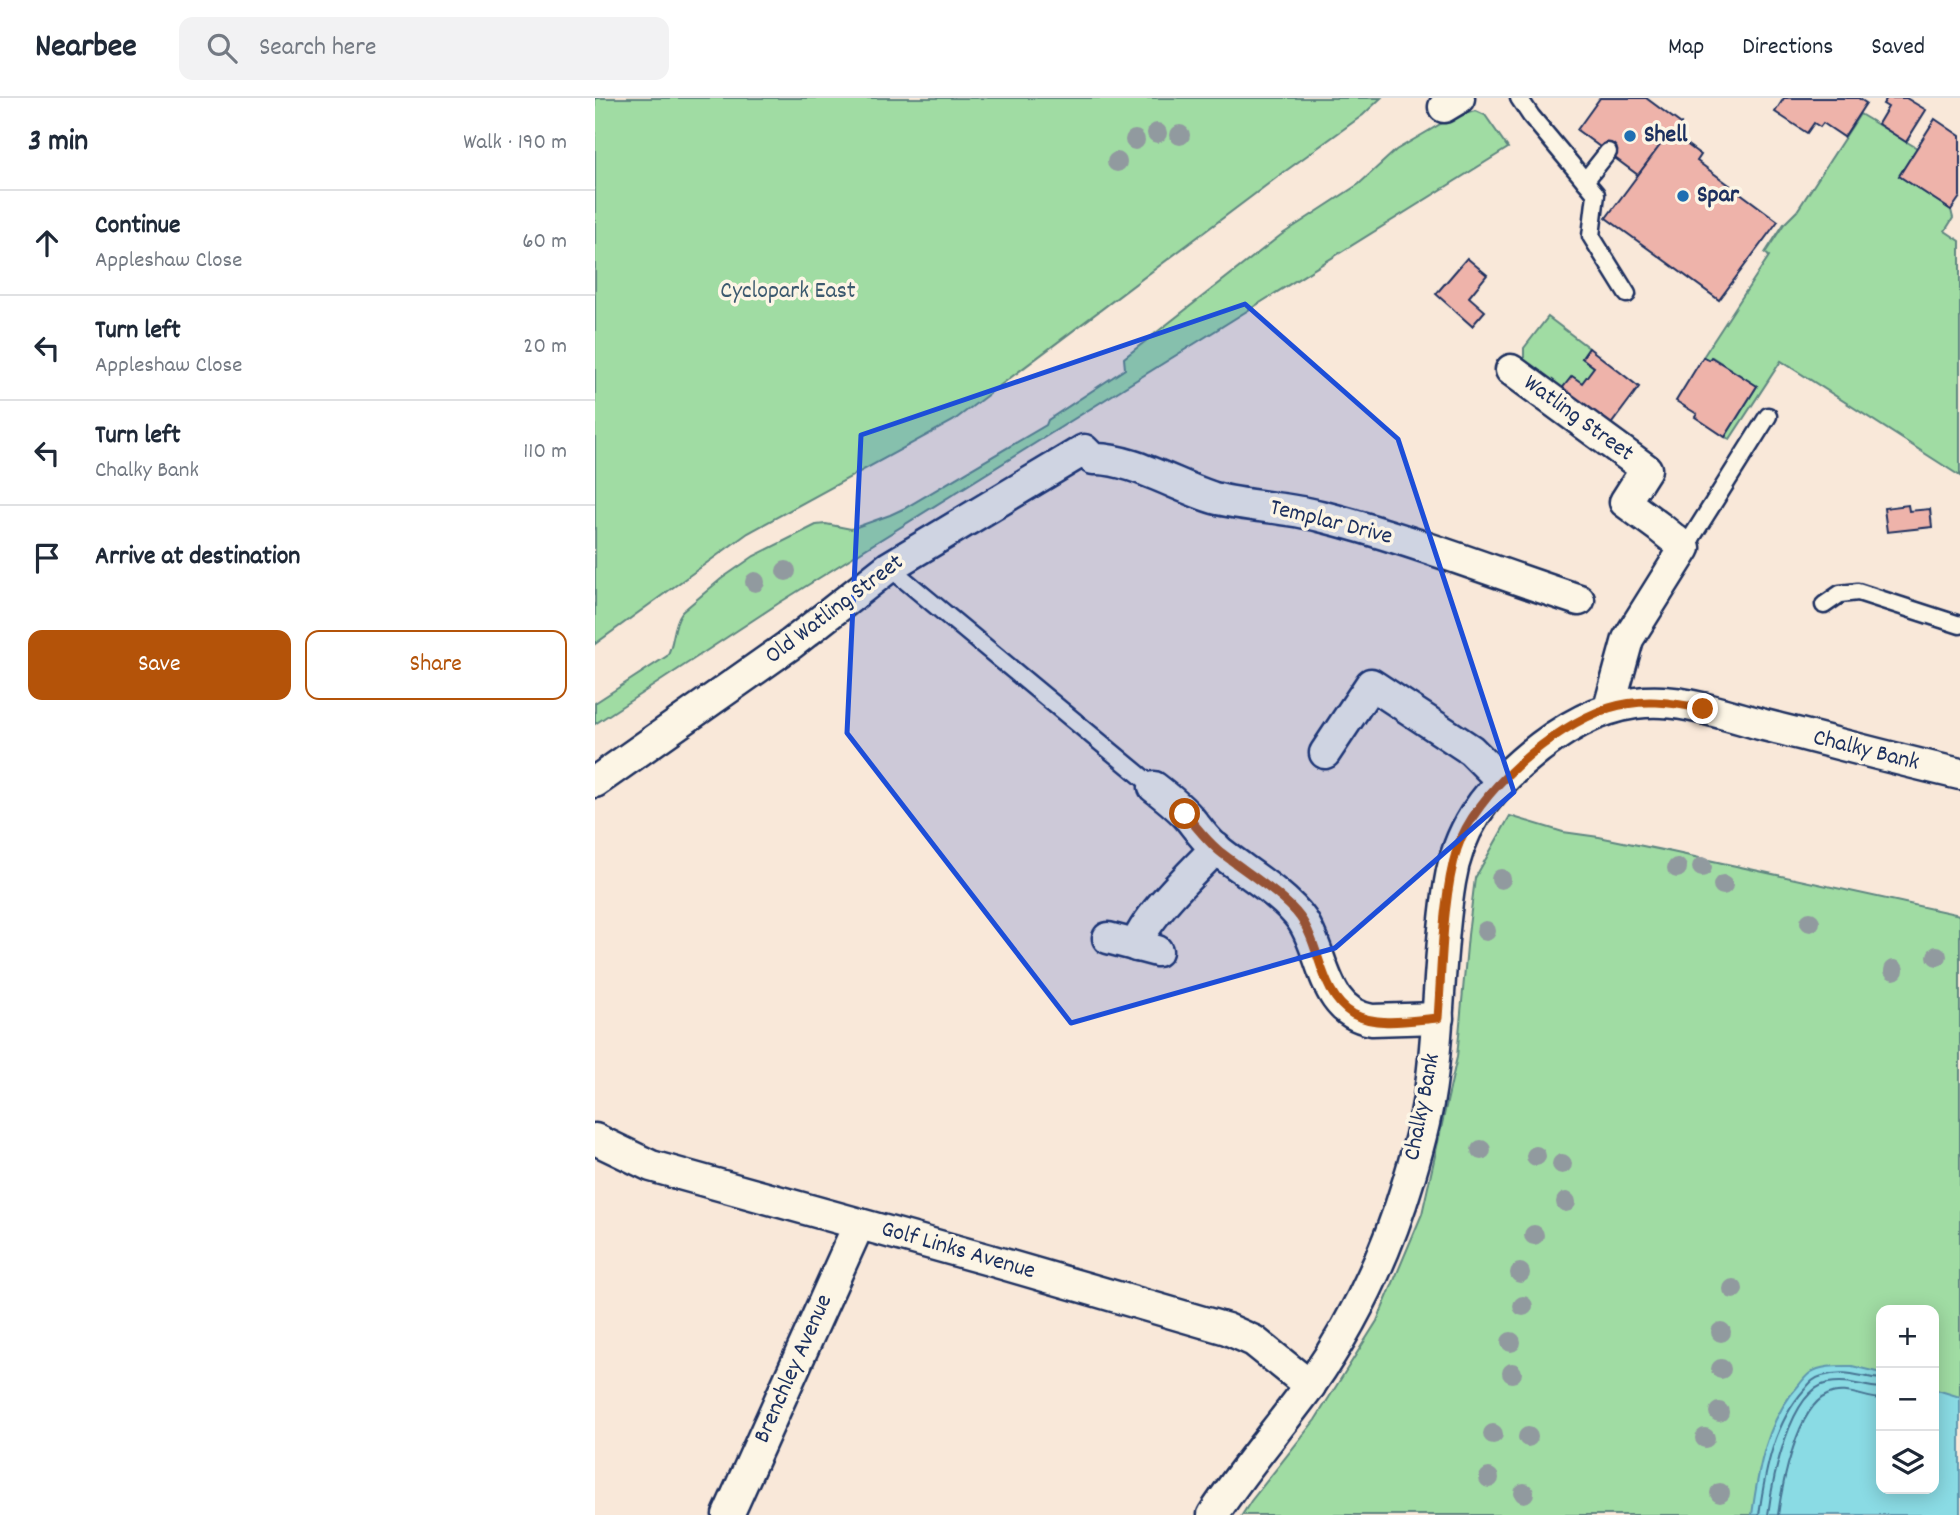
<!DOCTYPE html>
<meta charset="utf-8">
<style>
body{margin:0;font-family:Dekko,sans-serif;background:#f2f2f3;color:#1f2937}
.controls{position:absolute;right:21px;bottom:21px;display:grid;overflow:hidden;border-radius:14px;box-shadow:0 4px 18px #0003}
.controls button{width:63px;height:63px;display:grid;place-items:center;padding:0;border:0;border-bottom:2px solid #e0e1e3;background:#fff;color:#1f2937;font:35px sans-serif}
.stop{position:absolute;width:21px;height:21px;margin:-16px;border:5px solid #b45309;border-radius:50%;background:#fff}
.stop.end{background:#b45309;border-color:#fff;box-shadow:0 2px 7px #0008}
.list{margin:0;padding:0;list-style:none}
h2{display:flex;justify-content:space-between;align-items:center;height:91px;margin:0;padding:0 28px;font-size:30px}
h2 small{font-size:23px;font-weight:400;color:#747a83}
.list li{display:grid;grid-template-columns:46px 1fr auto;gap:21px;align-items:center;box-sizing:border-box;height:105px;padding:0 28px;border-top:2px solid #e0e1e3}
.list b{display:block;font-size:26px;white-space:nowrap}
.list p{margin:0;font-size:23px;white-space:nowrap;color:#747a83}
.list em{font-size:23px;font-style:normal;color:#747a83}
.actions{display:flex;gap:14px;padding:21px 28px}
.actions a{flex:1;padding:16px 0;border:2px solid #b45309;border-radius:14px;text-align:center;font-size:24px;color:#b45309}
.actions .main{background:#b45309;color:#fff}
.icon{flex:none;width:38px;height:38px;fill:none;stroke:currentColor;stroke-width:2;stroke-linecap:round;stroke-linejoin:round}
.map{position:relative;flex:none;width:1365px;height:1417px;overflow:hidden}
header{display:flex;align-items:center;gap:42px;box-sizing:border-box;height:98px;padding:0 35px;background:#fff;border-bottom:2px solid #e0e1e3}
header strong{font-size:33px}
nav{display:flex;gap:38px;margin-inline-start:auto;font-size:24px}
.search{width:490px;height:63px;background:#f2f2f3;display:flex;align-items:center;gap:18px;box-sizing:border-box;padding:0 24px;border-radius:14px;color:#747a83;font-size:26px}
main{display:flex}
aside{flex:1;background:#fff}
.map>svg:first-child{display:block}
</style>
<header>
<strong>Nearbee</strong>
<div class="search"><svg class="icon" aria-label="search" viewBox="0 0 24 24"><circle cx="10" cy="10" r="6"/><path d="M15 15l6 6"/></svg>Search here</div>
<nav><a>Map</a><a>Directions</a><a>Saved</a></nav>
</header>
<main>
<aside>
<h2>3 min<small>Walk · 190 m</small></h2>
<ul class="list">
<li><svg class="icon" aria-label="ahead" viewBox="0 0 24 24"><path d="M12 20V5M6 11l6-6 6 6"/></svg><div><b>Continue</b><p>Appleshaw Close</p></div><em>60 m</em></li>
<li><svg class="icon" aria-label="left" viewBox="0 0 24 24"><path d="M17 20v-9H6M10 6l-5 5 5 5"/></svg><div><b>Turn left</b><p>Appleshaw Close</p></div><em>20 m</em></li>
<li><svg class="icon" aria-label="left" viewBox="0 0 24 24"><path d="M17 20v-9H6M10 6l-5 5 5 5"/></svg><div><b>Turn left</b><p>Chalky Bank</p></div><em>110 m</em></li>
<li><svg class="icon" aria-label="arrive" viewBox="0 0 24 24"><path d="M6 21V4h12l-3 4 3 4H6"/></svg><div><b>Arrive at destination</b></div></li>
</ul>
<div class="actions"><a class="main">Save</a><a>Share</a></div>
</aside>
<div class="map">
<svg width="1365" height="1417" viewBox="0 0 1365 1417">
<rect width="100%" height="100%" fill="#f9e8d9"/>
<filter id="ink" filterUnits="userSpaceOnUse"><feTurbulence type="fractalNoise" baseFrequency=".0143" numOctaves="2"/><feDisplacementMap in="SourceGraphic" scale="14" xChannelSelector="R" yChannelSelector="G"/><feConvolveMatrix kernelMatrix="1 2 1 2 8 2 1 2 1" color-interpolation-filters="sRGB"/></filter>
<g filter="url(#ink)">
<g fill="#a0dca3" stroke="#5e8680" stroke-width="2" fill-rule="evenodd">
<path d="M 0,0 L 786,0 L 768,17 L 685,77 L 358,323 L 153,435 L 0,546 Z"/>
<path d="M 881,13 L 890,17 L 913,50 L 184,505 L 0,626 L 0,605 L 72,558 C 80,545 77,527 87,514 L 126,481 L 159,458 L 221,427 L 231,426 L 256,431 L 295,417 L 310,410 L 451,327 L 453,322 L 530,271 L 529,260 L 686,137 L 764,86 L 801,52 L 854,21 C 863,21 872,14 881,13 Z"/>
<path d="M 1265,16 L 1322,50 L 1304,78 L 1356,112 L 1358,120 L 1350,133 L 1365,143 L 1365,378 L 1186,263 L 1135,341 L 1130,339 L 1162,288 L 1117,259 L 1114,262 L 1108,259 L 1174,158 L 1170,155 L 1189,126 L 1202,113 Z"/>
<path d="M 953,219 L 994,250 L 987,260 L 999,269 L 987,285 L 977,278 L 966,292 L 929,269 L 929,250 Z"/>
<path d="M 915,718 L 968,734 L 1004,739 L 1077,754 L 1365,817 L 1365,1417 L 647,1417 L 656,1403 L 720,1322 L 782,1223 L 827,1116 L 862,959 L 873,837 L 880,780 ZM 1286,1212 L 1339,1212 L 1339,1391 L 1286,1391 Z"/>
</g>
<path fill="#8adbe4" stroke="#5e96ae" stroke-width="2" d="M 1257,1268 L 1286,1275 L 1286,1391 L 1339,1391 L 1339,1291 L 1365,1299 L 1365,1417 L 1157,1417 C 1163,1372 1172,1321 1204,1287 C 1207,1283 1211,1278 1215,1275 C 1226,1267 1244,1268 1257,1268 Z"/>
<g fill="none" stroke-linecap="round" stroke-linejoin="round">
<g stroke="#477494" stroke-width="2">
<path d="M 1164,1417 C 1170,1373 1179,1325 1210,1291 C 1215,1285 1219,1280 1227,1278 C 1251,1271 1264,1279 1286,1281"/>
<path d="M 1173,1417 C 1177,1384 1194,1293 1233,1285 C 1255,1281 1266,1289 1286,1290"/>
<path d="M 1183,1417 C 1187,1387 1202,1310 1232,1297 C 1250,1288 1268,1300 1286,1301"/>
</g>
</g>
<g fill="#eeb3aa" stroke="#1b2f5e" stroke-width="2">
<path d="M 1005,0 L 1051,0 L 1086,26 L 1078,36 L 1082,39 L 1059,69 L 1053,64 L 1043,77 L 982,32 Z"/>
<path d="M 1189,0 L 1263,0 L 1271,5 L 1249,39 L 1228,25 L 1225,29 L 1219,25 L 1212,35 L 1180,14 Z"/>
<path d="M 1292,0 L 1311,0 L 1331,12 L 1311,44 L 1283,26 L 1293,9 L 1288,6 Z"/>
<path d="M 1340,21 L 1365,38 L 1365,99 L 1356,112 L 1304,78 Z"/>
<path d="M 1075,34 L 1106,57 L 1102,63 L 1183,123 L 1124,202 L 1011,120 Z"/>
<path d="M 872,160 L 892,177 L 874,199 L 890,213 L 877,228 L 841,196 Z"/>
<path d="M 994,250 L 1044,289 L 1014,329 L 966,292 L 977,278 L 987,285 L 999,269 L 987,260 Z"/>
<path d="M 1108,259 L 1114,262 L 1116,259 L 1162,288 L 1130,339 L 1100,319 L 1102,316 L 1081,303 Z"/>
<path d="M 1313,407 L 1314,413 L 1335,411 L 1337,429 L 1292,434 L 1289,410 Z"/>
</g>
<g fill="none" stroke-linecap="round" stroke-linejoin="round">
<defs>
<g id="service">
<path d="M 924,0 L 936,18 L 1001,96 L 996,138 L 1032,196"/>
<path d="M 990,83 L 1013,54"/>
<path d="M 1090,450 L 1173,318"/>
<path d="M 294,469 L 559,689"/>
<path d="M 1229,507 L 1245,496 L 1263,494 L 1365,527"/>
</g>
<g id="minor">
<path d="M 849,9 L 864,0"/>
<path d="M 916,272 L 1051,371 L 1030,404 L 1064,429 L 1090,450 L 1033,541 L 1014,610"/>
<path d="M 730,655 L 776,586 L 876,652 L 907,683"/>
<path d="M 0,684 L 196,546 L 294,469 L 489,352 L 498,361 C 534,359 583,389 619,400 C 654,409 690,409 725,418 C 813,440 898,474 984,502"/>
<path d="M 559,689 C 572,699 585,709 595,721 C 603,731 610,741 620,750 C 645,771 689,796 707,822 C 730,856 727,914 777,922 L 843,920"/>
<path d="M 513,840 L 562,853"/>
<path d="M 541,848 C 549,820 599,773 621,750"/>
<path d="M 0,1041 L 56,1068 L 398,1163 L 632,1231 L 659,1243 L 715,1288"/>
<path d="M 133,1417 L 264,1126"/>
<path d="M 618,1417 C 648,1371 684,1330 716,1286 C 760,1223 792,1155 814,1081 C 824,1048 833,1014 837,979 C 845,915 844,849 855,784 C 863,733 888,698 927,664 C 959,636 998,611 1041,605 C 1084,599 1128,616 1169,627 C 1234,643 1299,661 1365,676"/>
</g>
</defs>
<use href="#service" stroke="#1b2f5e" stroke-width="21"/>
<use href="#minor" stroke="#1b2f5e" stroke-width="35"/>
<use href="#service" stroke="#fcf5e5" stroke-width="16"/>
<use href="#minor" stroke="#fcf5e5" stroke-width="30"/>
</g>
<g fill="#919a9f">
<circle cx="562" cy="35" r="10"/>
<circle cx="585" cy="37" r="10"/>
<circle cx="540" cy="42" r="10"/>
<circle cx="522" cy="64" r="10"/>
<circle cx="191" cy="473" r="10"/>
<circle cx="160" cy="484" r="10"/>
<circle cx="1107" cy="769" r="10"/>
<circle cx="1082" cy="770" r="10"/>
<circle cx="906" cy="781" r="10"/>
<circle cx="1128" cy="787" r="10"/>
<circle cx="1215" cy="824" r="10"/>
<circle cx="891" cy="833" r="10"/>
<circle cx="1342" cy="858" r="10"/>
<circle cx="1299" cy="872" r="10"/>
<circle cx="886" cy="1052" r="10"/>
<circle cx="941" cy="1058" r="10"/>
<circle cx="967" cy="1066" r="10"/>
<circle cx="971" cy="1104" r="10"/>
<circle cx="939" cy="1137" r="10"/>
<circle cx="925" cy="1175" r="10"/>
<circle cx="1138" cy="1191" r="10"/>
<circle cx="928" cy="1208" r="10"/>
<circle cx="1126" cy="1234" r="10"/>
<circle cx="916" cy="1244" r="10"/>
<circle cx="1126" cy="1271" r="10"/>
<circle cx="917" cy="1275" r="10"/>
<circle cx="1124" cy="1314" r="10"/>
<circle cx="898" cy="1336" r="10"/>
<circle cx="933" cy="1339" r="10"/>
<circle cx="1110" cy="1340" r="10"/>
<circle cx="894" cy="1380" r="10"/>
<circle cx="929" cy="1395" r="10"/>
<circle cx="1125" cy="1395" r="10"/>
</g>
</g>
<g fill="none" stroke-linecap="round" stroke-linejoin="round" filter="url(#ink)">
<path stroke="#b45309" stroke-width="9" d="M 590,716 C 601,728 610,741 623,752 C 646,771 688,796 705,819 C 726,848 725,897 758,916 C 782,929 817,922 843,920 C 847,868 847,800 862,751 C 880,695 958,628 1014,610 C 1046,600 1077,604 1108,611"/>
</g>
<path fill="#1d4ed8" fill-opacity="0.2" stroke="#1d4ed8" stroke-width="5" stroke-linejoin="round" d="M 650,206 L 803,341 L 919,694 L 740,850 L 476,925 L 252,635 L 266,337 Z"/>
<g fill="#1f6fb2" stroke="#fcf5e5" stroke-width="2.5">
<circle cx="1035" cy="38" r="7"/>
<circle cx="1088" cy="98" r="7"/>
</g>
<g text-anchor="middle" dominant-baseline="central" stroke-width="7" stroke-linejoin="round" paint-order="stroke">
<g font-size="24" font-weight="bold" fill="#1b2f5e" stroke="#fcf5e5" text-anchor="start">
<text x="1049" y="38">Shell</text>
<text x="1102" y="98">Spar</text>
</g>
<g font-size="24" fill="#3c5a6f" stroke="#fcf5e5">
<text x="193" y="194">Cyclopark East</text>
</g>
<g font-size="24" fill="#1b2f5e" stroke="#fcf5e5">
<text transform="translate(983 321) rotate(36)">Watling Street</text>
<text transform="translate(736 425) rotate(14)">Templar Drive</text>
<text transform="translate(240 512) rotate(-37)">Old Watling Street</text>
<text transform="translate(1271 653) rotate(14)">Chalky Bank</text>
<text transform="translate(828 1009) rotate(-79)">Chalky Bank</text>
<text transform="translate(363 1153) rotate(16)">Golf Links Avenue</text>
<text transform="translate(199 1271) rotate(-66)">Brenchley Avenue</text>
</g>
</g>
</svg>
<div class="controls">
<button>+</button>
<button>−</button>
<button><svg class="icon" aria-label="layers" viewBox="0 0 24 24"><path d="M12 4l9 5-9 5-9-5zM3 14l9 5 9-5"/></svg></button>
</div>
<div class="stop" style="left:590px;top:716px"></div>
<div class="stop end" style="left:1108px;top:611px"></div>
</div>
</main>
